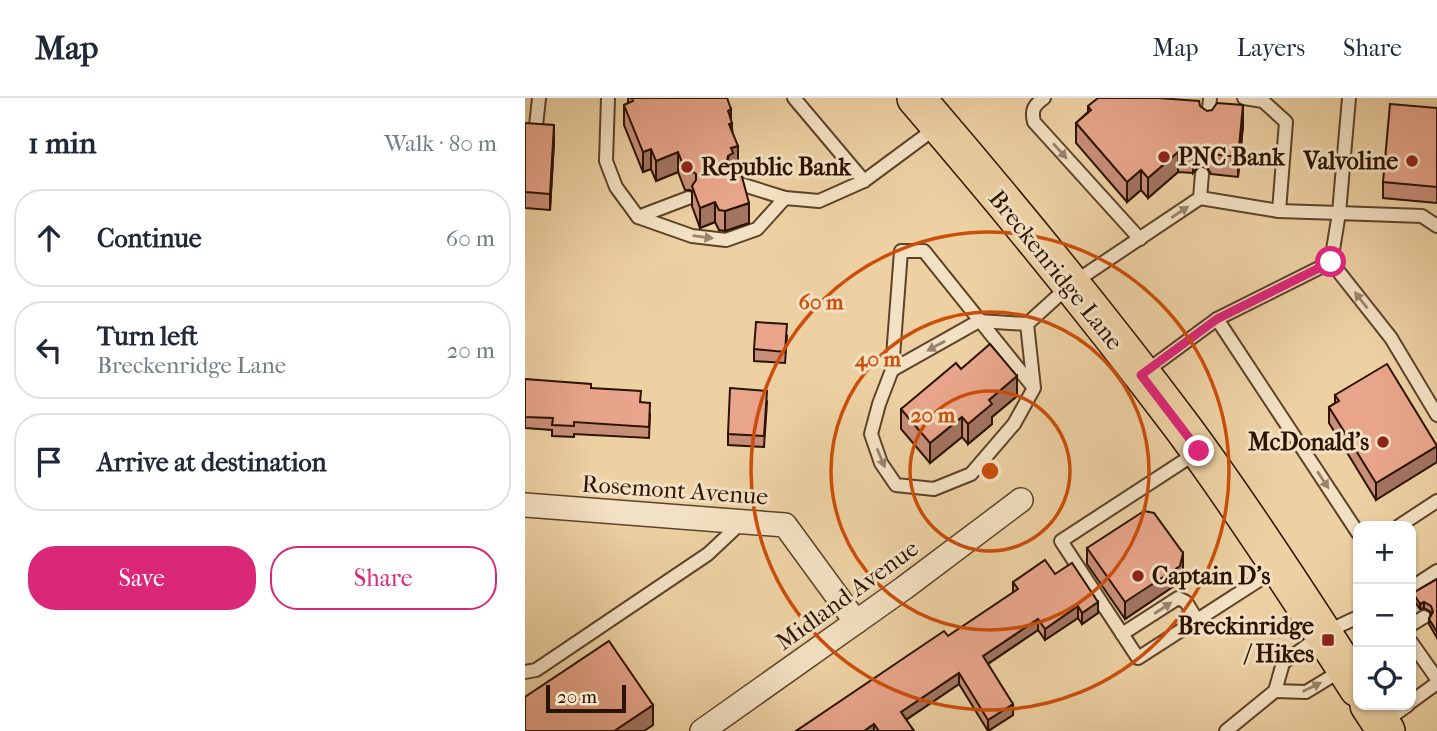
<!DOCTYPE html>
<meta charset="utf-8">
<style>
body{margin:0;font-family:"IM FELL French Canon",serif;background:#f6f6f7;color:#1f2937}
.controls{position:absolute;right:21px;bottom:21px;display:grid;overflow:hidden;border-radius:14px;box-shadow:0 2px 5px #0004}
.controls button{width:63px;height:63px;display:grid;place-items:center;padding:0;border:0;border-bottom:2px solid #e0e1e3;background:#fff;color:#1f2937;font:35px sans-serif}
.scale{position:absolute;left:21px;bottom:18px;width:80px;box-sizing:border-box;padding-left:7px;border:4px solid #2b1300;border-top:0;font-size:19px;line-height:24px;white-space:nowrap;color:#2b1300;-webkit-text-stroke:5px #f3e1c3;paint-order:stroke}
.stop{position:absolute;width:21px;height:21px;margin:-16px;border:5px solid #db2777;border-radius:50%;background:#fff}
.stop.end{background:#db2777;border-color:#fff;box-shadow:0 2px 7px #0008}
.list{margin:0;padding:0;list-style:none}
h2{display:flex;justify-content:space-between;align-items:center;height:91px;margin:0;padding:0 28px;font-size:30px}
h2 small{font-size:23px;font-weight:400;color:#747a83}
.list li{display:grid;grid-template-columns:46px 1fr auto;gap:21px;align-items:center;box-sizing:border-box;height:98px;margin:0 14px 14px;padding:0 14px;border:2px solid #e0e1e3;border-radius:28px}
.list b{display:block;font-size:26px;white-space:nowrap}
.list p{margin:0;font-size:23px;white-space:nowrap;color:#747a83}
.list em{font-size:23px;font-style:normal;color:#747a83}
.actions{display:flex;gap:14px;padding:21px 28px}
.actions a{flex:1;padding:16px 0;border:2px solid #db2777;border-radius:28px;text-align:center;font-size:24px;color:#db2777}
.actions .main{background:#db2777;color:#fff}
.icon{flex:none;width:38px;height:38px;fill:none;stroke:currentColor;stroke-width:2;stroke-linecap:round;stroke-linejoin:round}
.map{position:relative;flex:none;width:912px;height:633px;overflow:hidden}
header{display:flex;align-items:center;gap:42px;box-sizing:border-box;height:98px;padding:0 35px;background:#fff;border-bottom:2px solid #e0e1e3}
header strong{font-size:33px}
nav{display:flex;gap:38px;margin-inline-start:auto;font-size:24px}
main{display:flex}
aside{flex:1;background:#fff}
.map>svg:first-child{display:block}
</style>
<header>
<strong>Map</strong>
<nav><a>Map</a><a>Layers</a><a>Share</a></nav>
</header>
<main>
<aside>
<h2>1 min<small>Walk · 80 m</small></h2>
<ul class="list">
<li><svg class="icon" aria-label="ahead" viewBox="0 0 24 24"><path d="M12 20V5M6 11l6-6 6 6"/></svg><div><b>Continue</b></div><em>60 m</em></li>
<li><svg class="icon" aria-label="left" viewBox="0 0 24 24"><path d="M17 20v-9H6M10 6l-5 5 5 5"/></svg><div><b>Turn left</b><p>Breckenridge Lane</p></div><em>20 m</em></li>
<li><svg class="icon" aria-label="arrive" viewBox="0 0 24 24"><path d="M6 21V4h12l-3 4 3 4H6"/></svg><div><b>Arrive at destination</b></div></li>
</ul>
<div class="actions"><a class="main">Save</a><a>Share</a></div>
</aside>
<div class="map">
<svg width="912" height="633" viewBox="0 0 912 633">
<rect width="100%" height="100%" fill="#edd1a3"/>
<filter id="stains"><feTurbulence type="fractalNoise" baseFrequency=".00286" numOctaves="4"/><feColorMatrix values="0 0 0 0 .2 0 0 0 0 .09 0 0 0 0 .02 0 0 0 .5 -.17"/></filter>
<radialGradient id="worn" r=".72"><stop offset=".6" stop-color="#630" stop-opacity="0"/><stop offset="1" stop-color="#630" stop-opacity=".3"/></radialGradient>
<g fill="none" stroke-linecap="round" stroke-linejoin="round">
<defs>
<g id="service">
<path d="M 83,0 L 81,63 L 91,89 L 113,119 L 167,138 L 201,142 L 232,131 L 260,100 L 294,103 L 339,83"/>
<path d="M 269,0 L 339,83 L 412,29"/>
<path d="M 519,0 C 509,7 506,12 509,24 L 615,141"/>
<path d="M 719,0 L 738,3 L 761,24 L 754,113"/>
<path d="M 683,24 L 685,0"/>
<path d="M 11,28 L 14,0"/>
<path d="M 209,84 L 260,100"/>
<path d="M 675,100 L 754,113 L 814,115 L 824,0"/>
<path d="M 113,119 L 163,100"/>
<path d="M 912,128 L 897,118 L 814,115 L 806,164 L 866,240 L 912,317"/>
<path d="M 692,221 L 833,435"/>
<path d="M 502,226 L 509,290 L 489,326 L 446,376 L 409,391 L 371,387 L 356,365 L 346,336 L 354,306 L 367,272 L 376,153 L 399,153 L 509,290"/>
<path d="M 367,272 L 454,223 L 502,226 L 545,187 L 675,100 L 677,76"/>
<path d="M 620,274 L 692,221 L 806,164"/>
<path d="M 671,355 L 536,443 L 613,560 L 753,470"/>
<path d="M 874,428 L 912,403"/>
<path d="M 886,490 L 912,473"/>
<path d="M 886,527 L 899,519"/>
<path d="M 597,536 L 653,500 L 661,504 L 672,522"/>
<path d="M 886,544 L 912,581"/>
<path d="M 0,574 L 11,572 L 183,456 L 217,424"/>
<path d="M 750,593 L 781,594 L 817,572"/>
<path d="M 886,604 L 912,585"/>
<path d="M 859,624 L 883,607"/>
<path d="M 701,633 L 750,593 L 758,565 L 799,535 L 833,519"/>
</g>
<g id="minor">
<path d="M 0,407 L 260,427 L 331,524"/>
<path d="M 177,633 L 379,490 L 496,402"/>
</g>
<g id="primary">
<path d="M 391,0 C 483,107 573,217 658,330 C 720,414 777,502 833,590"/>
<path d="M 844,607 L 861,633"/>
</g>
</defs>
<use href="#service" stroke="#5c4229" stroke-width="16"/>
<use href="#minor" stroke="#5c4229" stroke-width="26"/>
<use href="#primary" stroke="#2b1300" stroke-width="40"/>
<use href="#service" stroke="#f3e1c3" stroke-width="12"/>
<use href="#minor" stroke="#f3e1c3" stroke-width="23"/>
<use href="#primary" stroke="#edd1a3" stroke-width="37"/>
</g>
<g fill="#c88e78" stroke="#2b1300" stroke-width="2">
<path d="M 103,0 L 202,0 L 213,68 L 208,69 L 208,73 L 224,125 L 200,133 L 194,132 L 190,124 L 175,130 L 167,108 L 167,93 L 165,92 L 160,92 L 153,74 L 131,83 L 126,71 L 118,74 L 99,27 L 99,7 L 103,5 Z"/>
<path d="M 563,8 L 682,13 L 718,27 L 713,79 L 686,76 L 682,69 L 674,68 L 668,75 L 653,74 L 623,100 L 616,92 L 602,104 L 551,45 L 551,25 L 563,14 Z"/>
<path d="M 912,10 L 912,105 L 858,100 L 858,84 Z"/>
<path d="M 0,25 L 29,43 L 25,112 L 0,110 Z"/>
<path d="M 262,238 L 260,265 L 229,263 L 229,251 Z"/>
<path d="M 436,271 L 492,298 L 467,319 L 467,326 L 443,346 L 437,339 L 405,365 L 376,331 L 376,311 Z"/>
<path d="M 0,281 L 116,304 L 125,316 L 124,340 L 49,336 L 49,339 L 27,338 L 27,332 L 0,330 Z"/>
<path d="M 810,297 L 912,347 L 851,402 L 804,325 L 804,309 L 810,305 Z"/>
<path d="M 242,304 L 239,349 L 203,347 L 203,336 Z"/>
<path d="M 562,450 L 658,472 L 655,484 L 600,521 L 562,466 Z"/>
<path d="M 530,476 L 573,515 L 557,526 L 553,520 L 520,542 L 513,532 L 463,566 L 488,617 L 463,633 L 434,586 L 381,622 L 389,633 L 271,633 L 423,538 L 488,495 L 488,484 Z"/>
<path d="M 912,481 L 912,540 L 904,526 L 904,521 L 906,515 L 906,514 L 899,510 L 895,511 L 888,501 L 888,495 Z"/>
</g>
<g fill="#a27461" stroke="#2b1300" stroke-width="2">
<path d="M 718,7 L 718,27 L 713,79 L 713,59 Z"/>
<path d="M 206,11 L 206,25 L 207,25 L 207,45 L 203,13 Z"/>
<path d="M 29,27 L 29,43 L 25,112 L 25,96 Z"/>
<path d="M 213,48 L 213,68 L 208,69 L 208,75 L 201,67 L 206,50 Z"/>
<path d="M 674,48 L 674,68 L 668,75 L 668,55 Z"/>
<path d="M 126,51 L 126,71 L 118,74 L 118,54 Z"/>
<path d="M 153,54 L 153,74 L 131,83 L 131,63 Z"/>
<path d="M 653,54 L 653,74 L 623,100 L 623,80 Z"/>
<path d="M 616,72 L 616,92 L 602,104 L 602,84 Z"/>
<path d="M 190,104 L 190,124 L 175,130 L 175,110 Z"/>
<path d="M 224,105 L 224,125 L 200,133 L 200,113 Z"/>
<path d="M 492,278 L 492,298 L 467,319 L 467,326 L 443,346 L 443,326 L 464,302 Z"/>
<path d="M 437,319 L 437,339 L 405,365 L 405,345 Z"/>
<path d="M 912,348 L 912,364 L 851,402 L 851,385 Z"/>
<path d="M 658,455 L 658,472 L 655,484 L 600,521 L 600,504 Z"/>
<path d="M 573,504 L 573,515 L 557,526 L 557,515 Z"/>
<path d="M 899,504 L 899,510 L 895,511 L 895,506 Z"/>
<path d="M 553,508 L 553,520 L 520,542 L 520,531 Z"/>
<path d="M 513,521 L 513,532 L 458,569 L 458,558 Z"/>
<path d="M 434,575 L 434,586 L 376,625 L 376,614 Z"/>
<path d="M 488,606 L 488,617 L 463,633 L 463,622 Z"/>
<path d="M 128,607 L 128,627 L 119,633 L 89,633 Z"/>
<path d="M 349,626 L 349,633 L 339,633 Z"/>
</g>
<g fill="#e8a58b" stroke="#2b1300" stroke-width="2">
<path d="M 107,0 L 202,0 L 206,11 L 203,13 L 207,25 L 204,26 L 213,48 L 206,50 L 208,55 L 203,58 L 201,67 L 206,72 L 216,75 L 224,105 L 200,113 L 194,112 L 190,104 L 175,110 L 167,88 L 171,82 L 171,76 L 165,72 L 160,72 L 153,54 L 131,63 L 126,51 L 118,54 L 99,7 L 108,3 Z"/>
<path d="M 573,0 L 633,0 L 674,3 L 675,8 L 682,13 L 687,12 L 692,5 L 718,7 L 713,59 L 686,56 L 682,49 L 674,48 L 668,55 L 653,54 L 623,80 L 616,72 L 602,84 L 551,25 L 566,12 L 563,8 Z"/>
<path d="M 865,6 L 912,10 L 912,89 L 858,84 Z"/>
<path d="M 0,25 L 29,27 L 25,96 L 0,94 Z"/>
<path d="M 231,224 L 262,226 L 260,254 L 229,251 Z"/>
<path d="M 465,246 L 492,278 L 464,302 L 467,306 L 443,326 L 437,319 L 405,345 L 376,311 L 431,265 L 436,271 Z"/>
<path d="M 862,266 L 912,348 L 851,385 L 804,309 L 814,303 L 810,297 Z"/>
<path d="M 0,281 L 66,286 L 66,290 L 116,293 L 115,304 L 125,305 L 124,329 L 49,324 L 49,328 L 27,327 L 28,320 L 0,319 Z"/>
<path d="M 205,290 L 242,293 L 239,338 L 203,336 Z"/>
<path d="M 619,413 L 629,415 L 658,455 L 655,468 L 600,504 L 562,450 Z"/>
<path d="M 520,462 L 530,476 L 547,465 L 573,504 L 557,515 L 553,508 L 520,531 L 513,521 L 458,558 L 488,606 L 463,622 L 434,575 L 376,614 L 389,633 L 354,633 L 349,626 L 339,633 L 271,633 L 419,533 L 423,538 L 493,491 L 488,484 Z"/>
<path d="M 912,481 L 912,534 L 904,521 L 908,514 L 906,508 L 899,504 L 895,506 L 888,495 Z"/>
<path d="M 84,543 L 128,607 L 89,633 L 0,633 L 0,599 Z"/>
</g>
<defs><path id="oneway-solid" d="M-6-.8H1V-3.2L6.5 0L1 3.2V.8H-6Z" transform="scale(1.75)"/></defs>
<g fill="#99846b">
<use href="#oneway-solid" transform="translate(535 53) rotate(48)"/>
<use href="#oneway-solid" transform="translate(655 114) rotate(-34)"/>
<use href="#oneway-solid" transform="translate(178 139) rotate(8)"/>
<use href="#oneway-solid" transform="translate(836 202) rotate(-128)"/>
<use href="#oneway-solid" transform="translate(411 248) rotate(151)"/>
<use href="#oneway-solid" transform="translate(356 360) rotate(67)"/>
<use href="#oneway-solid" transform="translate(798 382) rotate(57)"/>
<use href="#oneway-solid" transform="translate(638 510) rotate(-33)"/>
<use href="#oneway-solid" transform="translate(787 589) rotate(-26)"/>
</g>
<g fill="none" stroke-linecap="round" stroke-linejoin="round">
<path stroke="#db2777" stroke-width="9" d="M 674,353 L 616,277 L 692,221 L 806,164"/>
</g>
<g fill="none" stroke="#cc4e0a" stroke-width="3.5">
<circle cx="465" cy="373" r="80"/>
<circle cx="465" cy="373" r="159"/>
<circle cx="465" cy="373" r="239"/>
</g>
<g fill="#8f2418" stroke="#f3e1c3" stroke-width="2.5">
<circle cx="639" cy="59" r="7"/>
<circle cx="887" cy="63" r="7"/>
<circle cx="162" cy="69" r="7"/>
<circle cx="858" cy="344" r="7"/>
<circle cx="613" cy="478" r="7"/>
<rect x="796" y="535" width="14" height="14" rx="3.5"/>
</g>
<g text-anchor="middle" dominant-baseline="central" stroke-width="6" stroke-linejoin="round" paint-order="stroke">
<g font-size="24" font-weight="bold" fill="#2b1300" stroke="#f3e1c3" text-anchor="start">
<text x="653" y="59">PNC Bank</text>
<text x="873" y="63" text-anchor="end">Valvoline</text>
<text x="176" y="69">Republic Bank</text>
<text x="844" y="344" text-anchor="end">McDonald's</text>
<text x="627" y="478">Captain D's</text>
<text x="789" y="528" text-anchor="end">Breckinridge<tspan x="789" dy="28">/ Hikes</tspan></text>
</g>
<g font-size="24" fill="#2b1300" stroke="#f3e1c3">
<text transform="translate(531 172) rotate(51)">Breckenridge Lane</text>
<text transform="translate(150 392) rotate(4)">Rosemont Avenue</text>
<text transform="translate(322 497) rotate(-36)">Midland Avenue</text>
</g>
</g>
<circle cx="465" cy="373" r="10" fill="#cc4e0a" stroke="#f3e1c3" stroke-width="3.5"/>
<g font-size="21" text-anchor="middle" font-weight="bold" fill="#cc4e0a" stroke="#f3e1c3" stroke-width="6" stroke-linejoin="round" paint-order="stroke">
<text x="296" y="211">60 m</text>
<text x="353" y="268">40 m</text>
<text x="408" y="324">20 m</text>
</g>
<rect width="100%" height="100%" filter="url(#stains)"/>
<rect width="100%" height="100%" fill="url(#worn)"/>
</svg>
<div class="controls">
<button>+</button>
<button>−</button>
<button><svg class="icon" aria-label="locate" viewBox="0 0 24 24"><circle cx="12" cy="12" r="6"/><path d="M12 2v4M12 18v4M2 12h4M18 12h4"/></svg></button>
</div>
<div class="scale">20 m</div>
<div class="stop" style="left:806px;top:164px"></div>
<div class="stop end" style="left:674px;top:353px"></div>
</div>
</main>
